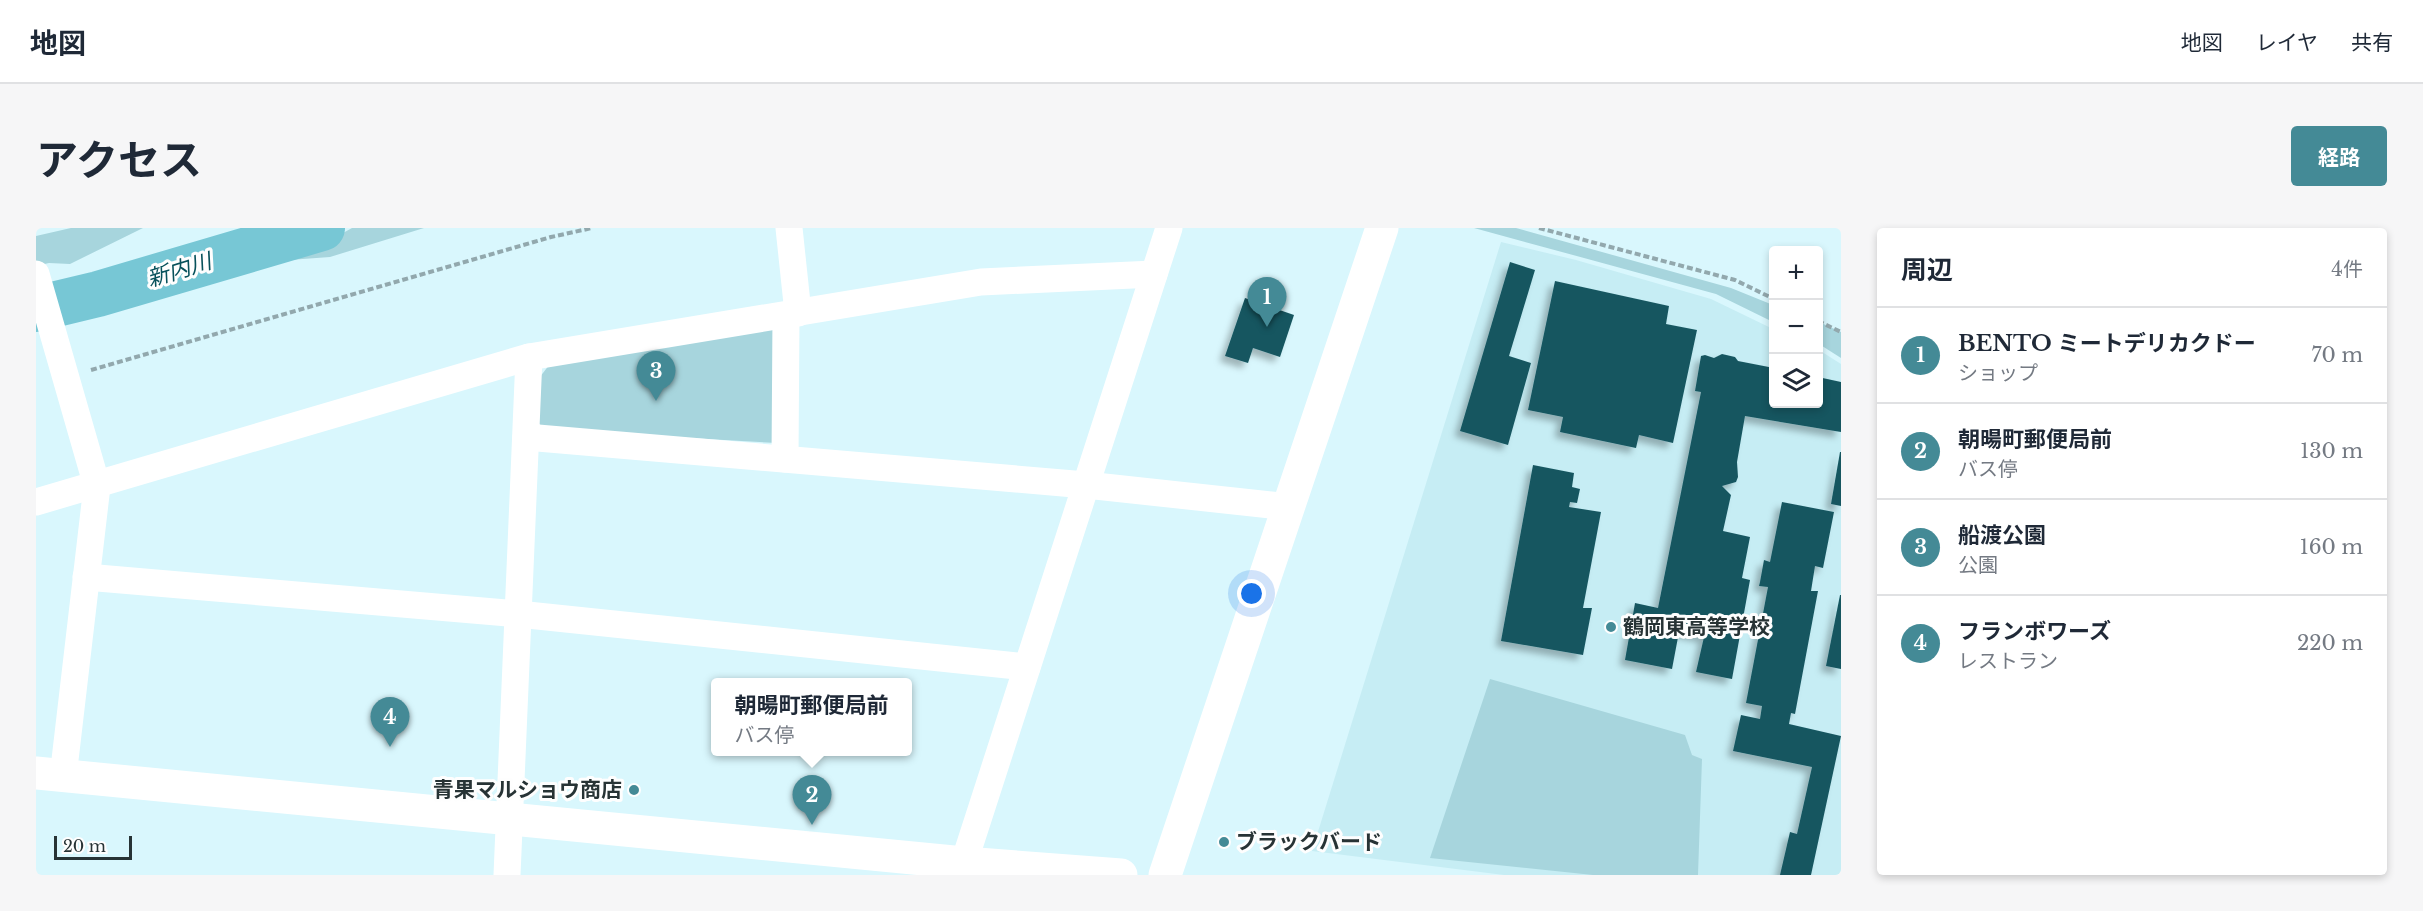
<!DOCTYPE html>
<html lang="ja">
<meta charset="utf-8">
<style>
body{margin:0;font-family:"Libre Baskerville","Noto Sans JP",serif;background:#f6f6f7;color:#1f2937}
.controls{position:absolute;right:18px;top:18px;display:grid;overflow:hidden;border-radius:6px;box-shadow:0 3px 9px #0003}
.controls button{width:54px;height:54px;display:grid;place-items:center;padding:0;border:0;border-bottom:2px solid #e0e1e3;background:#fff;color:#1f2937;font:30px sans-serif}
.scale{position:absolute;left:18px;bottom:15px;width:78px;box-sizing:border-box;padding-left:6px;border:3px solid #273335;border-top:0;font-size:16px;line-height:21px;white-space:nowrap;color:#273335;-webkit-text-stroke:4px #fefefe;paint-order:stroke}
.you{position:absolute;left:1216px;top:366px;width:21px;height:21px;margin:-15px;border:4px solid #fff;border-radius:50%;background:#1a73e8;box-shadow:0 0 0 9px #1a73e833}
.badge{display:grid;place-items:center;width:39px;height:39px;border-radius:50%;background:#448a96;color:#fff;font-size:20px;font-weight:700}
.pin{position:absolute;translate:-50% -50px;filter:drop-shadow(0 2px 3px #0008)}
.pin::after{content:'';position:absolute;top:32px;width:21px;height:18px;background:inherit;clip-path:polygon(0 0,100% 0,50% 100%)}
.popup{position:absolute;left:675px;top:450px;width:201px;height:78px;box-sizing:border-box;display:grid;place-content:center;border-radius:6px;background:#fff;filter:drop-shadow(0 2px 4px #0005);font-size:20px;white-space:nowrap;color:#747a83}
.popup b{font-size:22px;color:#1f2937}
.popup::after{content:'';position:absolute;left:50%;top:100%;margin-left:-12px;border:12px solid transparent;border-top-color:#fff}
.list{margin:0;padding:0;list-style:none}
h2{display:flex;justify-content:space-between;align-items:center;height:78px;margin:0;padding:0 24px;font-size:26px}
h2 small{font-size:20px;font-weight:400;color:#747a83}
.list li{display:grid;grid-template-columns:39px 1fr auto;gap:18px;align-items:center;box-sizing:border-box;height:96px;padding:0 24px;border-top:2px solid #e0e1e3}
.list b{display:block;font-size:22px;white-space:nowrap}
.list p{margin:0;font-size:20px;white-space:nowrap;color:#747a83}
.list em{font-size:20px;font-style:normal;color:#747a83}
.icon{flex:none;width:33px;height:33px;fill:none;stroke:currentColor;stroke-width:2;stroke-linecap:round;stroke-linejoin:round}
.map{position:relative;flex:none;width:1805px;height:647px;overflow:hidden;border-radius:6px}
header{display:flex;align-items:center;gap:36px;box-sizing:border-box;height:84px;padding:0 30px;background:#fff;border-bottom:2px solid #e0e1e3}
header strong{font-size:28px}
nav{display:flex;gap:33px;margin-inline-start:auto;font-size:21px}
.intro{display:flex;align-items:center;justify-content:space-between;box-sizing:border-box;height:144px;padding:0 36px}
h1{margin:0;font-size:42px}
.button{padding:15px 27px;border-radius:6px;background:#448a96;color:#fff;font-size:21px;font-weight:700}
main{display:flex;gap:36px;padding:0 36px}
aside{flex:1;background:#fff;border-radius:6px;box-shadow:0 3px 9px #0003}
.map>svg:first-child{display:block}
</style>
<header>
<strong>地図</strong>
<nav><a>地図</a><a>レイヤ</a><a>共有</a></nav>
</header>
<div class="intro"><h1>アクセス</h1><a class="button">経路</a></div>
<main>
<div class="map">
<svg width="1805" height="647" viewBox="0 0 1805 647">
<defs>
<filter id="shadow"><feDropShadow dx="-5.5" dy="5.5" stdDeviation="3" flood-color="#0004"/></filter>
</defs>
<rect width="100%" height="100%" fill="#d9f7fd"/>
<path fill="#c6edf4" d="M 1465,14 L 1540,32 L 1675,71 L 1737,101 L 1738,176 L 1782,176 L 1783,122 L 1805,136 L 1805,647 L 1468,647 L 1276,623 Z"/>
<g fill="#a7d5dd">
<path d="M 35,0 L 107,0 L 34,36 L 13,35 L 0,38 L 0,8 Z"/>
<path d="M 316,0 L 388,0 L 294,29 L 226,34 L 287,16 Z"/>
<path d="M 1438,0 L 1480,0 L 1695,60 L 1737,77 L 1737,94 L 1680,66 Z"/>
<path d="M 1783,94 L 1805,104 L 1805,130 L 1783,116 Z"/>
<path d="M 742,98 L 741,215 L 510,202 L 499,192 L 500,154 L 517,132 Z"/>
<path d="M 1454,451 L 1649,507 L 1656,527 L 1666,531 L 1662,647 L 1557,647 L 1394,630 Z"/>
</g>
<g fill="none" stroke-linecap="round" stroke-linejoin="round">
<path stroke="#77c7d5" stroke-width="46" d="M 0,81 L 62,66 L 286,0"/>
</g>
<g fill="#175761" filter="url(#shadow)">
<path d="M 1474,34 L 1499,42 L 1473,128 L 1495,135 L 1472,217 L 1424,203 Z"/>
<path d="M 1519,53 L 1633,78 L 1630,96 L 1661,102 L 1637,215 L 1603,207 L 1600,220 L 1524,204 L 1527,189 L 1492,182 Z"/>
<path d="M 1209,70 L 1258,87 L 1244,129 L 1217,120 L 1212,135 L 1189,128 Z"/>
<path d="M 1686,126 L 1699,129 L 1702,133 L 1738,140 L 1738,176 L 1782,176 L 1782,149 L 1805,154 L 1805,204 L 1709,188 L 1701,234 L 1702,249 L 1700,254 L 1686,258 L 1695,267 L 1687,303 L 1714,309 L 1706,350 L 1714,352 L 1696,451 L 1660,444 L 1668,409 L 1643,404 L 1636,441 L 1589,432 L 1599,375 L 1622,380 L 1665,164 L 1659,163 L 1665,128 L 1669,127 L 1678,130 Z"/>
<path d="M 1804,224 L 1805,224 L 1805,278 L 1795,276 Z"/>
<path d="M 1497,237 L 1538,245 L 1536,259 L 1544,261 L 1541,275 L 1534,274 L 1533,279 L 1565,284 L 1547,380 L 1556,380 L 1547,427 L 1465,413 Z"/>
<path d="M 1746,274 L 1798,284 L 1787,340 L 1779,338 L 1775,363 L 1782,363 L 1759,486 L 1755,485 L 1753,496 L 1805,508 L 1775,647 L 1744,647 L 1754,604 L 1761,606 L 1776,539 L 1697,523 L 1705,487 L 1724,491 L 1726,478 L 1710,475 L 1732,359 L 1723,358 L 1724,354 L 1728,332 L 1734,334 Z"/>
<path d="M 1804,367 L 1805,367 L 1805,441 L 1790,438 Z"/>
</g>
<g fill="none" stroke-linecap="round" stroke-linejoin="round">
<g stroke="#92a8ad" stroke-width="4" stroke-dasharray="6 3" stroke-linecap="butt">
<path d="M 1503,0 L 1699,52 L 1738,71"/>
<path d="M 1782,93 L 1805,104"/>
<path d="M 55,142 L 515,9 L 556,0"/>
</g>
<g stroke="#fff" stroke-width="27">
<path d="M 753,0 L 762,85"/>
<path d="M 0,46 L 61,258 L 27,549"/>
<path d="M 490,209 L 1050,257 L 1253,279"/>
<path d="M 749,231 L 750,87"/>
<path d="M 0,274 L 493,129 L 945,54 L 1118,46"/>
<path d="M 50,349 L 482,386 L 991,439"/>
<path d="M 471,647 L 493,129"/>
<path d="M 924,647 L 1133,0"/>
</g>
<g stroke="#fff" stroke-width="33">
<path d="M 0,545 L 928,635 L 1085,647"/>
<path d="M 1129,647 L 1346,0"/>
</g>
</g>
<g fill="#448a96" stroke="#fefefe" stroke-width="2">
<circle cx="1575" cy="399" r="6"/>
<circle cx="598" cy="562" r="6"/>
<circle cx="1188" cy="614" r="6"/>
</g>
<g text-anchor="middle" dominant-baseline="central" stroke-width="6" stroke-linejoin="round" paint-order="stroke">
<g font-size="21" font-weight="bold" fill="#273335" stroke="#fefefe" text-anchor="start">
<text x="1587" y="399">鶴岡東高等学校</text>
<text x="586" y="562" text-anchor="end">青果マルショウ商店</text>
<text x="1200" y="614">ブラックバード</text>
</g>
<g font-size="22" font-style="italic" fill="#07515b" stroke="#fefefe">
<text transform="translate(143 42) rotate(-17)">新内川</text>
</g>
</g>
</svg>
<div class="controls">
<button>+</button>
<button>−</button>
<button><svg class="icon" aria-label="layers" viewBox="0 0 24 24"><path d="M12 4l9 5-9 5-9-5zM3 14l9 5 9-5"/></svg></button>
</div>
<div class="scale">20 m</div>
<div class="you"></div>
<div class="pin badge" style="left:1231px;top:99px">1</div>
<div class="pin badge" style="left:776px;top:597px">2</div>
<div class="popup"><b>朝暘町郵便局前</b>バス停</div>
<div class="pin badge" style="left:620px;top:173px">3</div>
<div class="pin badge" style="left:354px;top:519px">4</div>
</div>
<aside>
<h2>周辺<small>4件</small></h2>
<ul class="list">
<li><span class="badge">1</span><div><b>BENTO ミートデリカクドー</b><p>ショップ</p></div><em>70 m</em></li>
<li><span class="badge">2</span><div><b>朝暘町郵便局前</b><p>バス停</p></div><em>130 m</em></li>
<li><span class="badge">3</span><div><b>船渡公園</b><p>公園</p></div><em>160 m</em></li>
<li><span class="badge">4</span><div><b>フランボワーズ</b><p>レストラン</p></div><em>220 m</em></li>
</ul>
</aside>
</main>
